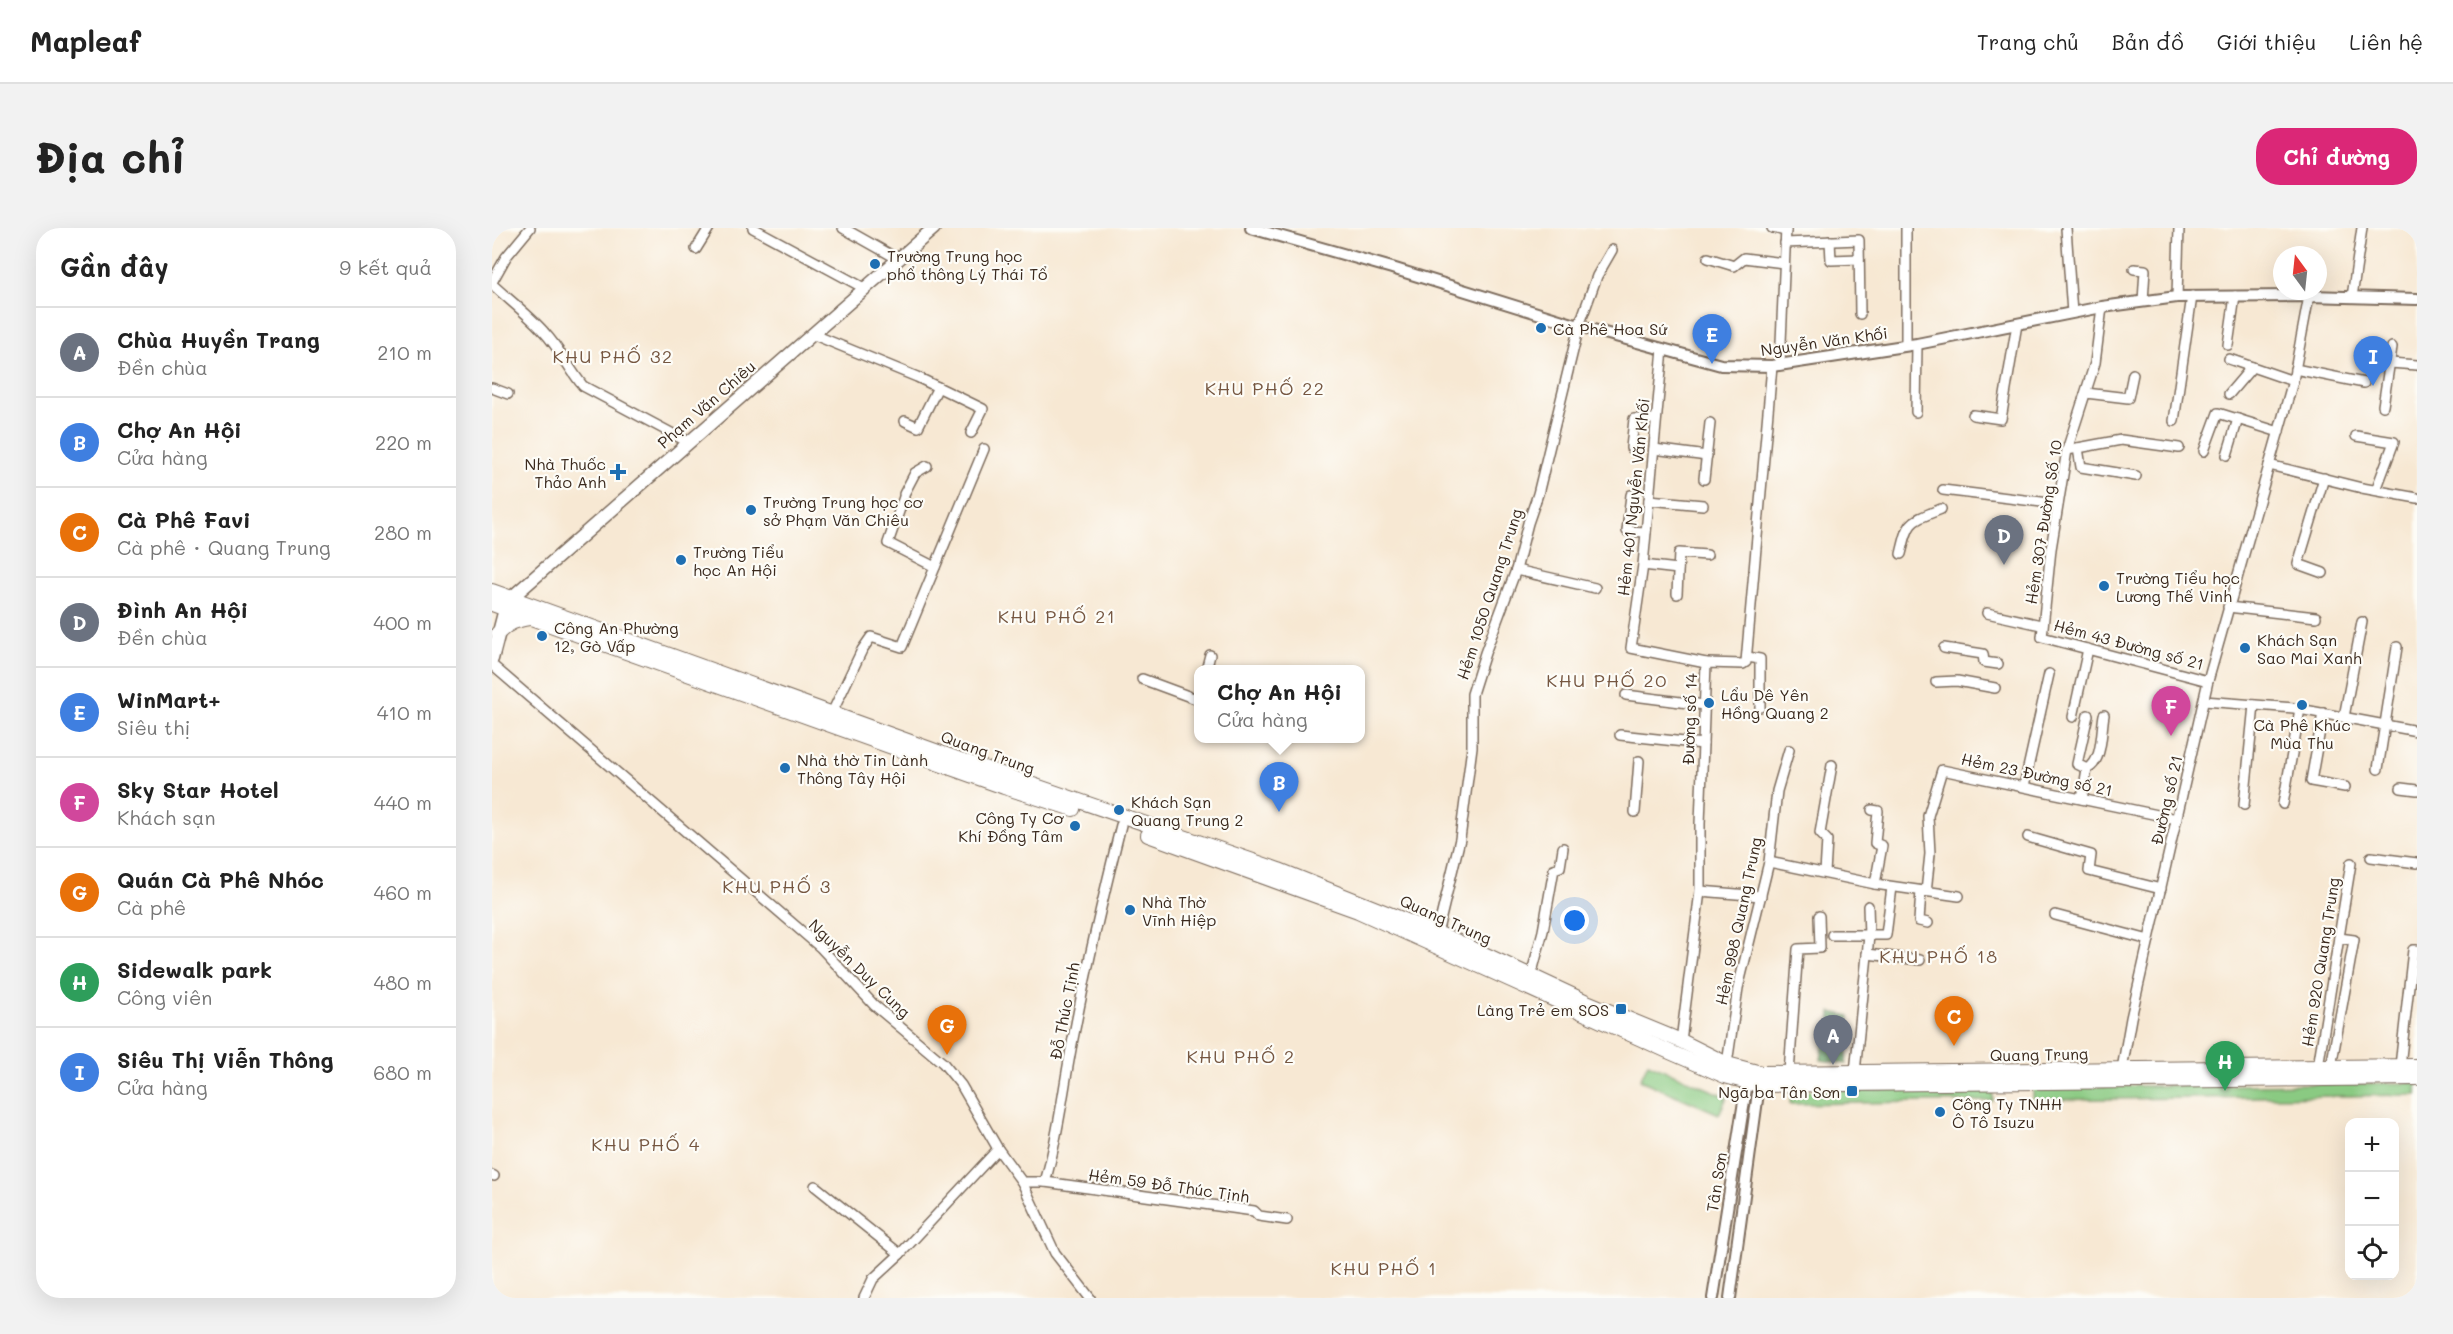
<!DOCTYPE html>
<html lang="vi">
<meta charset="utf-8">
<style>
body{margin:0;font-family:Mali,sans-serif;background:#f2f2f2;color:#222}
.controls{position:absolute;right:18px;bottom:18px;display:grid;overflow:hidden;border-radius:12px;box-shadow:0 6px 24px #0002}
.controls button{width:54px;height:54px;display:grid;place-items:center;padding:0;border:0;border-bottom:2px solid #e0e0e0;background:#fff;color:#222;font:30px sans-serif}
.compass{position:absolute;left:1781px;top:18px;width:54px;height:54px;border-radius:50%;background:#fff;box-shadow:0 6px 24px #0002;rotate:345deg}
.you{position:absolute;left:1083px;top:693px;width:21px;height:21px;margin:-15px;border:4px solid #fff;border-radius:50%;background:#1a73e8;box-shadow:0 0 0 9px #1a73e833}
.badge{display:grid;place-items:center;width:39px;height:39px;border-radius:50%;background:#db2777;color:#fff;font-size:20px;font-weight:700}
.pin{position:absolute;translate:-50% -50px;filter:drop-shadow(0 2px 3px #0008)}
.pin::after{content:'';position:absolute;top:32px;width:21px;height:18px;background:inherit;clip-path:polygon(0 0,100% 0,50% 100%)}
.popup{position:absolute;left:702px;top:437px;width:171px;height:78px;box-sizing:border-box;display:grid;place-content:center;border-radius:12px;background:#fff;filter:drop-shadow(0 2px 4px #0005);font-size:20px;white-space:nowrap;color:#767676}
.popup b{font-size:22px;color:#222}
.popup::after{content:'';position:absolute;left:50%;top:100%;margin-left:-12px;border:12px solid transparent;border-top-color:#fff}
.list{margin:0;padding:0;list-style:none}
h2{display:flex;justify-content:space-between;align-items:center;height:78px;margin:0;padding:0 24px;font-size:26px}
h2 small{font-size:20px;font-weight:400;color:#767676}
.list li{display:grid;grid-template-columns:39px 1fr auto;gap:18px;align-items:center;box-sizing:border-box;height:90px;padding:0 24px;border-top:2px solid #e0e0e0}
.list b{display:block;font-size:22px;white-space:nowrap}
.list p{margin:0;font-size:20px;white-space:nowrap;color:#767676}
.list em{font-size:20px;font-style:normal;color:#767676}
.icon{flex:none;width:33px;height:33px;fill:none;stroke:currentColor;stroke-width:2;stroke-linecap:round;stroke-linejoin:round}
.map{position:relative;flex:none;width:1925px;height:1070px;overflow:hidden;border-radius:24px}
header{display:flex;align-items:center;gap:36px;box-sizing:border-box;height:84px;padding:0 30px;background:#fff;border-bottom:2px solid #e0e0e0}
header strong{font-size:28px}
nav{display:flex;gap:33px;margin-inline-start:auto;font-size:21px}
.intro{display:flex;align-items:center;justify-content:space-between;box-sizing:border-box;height:144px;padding:0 36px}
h1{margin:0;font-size:42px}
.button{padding:15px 27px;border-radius:24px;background:#db2777;color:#fff;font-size:21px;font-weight:700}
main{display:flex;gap:36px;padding:0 36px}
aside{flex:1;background:#fff;border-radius:24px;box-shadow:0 6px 24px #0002}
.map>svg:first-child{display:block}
</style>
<header>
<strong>Mapleaf</strong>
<nav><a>Trang chủ</a><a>Bản đồ</a><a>Giới thiệu</a><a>Liên hệ</a></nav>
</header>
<div class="intro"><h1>Địa chỉ</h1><a class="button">Chỉ đường</a></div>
<main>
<aside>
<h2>Gần đây<small>9 kết quả</small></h2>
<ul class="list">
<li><span class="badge" style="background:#6b7280">A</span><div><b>Chùa Huyền Trang</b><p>Đền chùa</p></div><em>210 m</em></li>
<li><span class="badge" style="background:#3f7fe0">B</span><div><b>Chợ An Hội</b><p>Cửa hàng</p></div><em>220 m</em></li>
<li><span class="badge" style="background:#e8710a">C</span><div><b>Cà Phê Favi</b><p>Cà phê · Quang Trung</p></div><em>280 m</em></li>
<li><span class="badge" style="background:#6b7280">D</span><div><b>Đình An Hội</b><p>Đền chùa</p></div><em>400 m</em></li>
<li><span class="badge" style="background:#3f7fe0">E</span><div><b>WinMart+</b><p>Siêu thị</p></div><em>410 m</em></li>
<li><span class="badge" style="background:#d1479c">F</span><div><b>Sky Star Hotel</b><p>Khách sạn</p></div><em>440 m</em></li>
<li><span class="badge" style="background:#e8710a">G</span><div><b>Quán Cà Phê Nhóc</b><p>Cà phê</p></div><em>460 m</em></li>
<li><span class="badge" style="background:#2e9e5b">H</span><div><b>Sidewalk park</b><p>Công viên</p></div><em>480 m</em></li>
<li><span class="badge" style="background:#3f7fe0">I</span><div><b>Siêu Thị Viễn Thông</b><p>Cửa hàng</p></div><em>680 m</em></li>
</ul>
</aside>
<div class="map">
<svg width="1925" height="1070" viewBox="0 0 1925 1070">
<rect width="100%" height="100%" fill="#fdfcf7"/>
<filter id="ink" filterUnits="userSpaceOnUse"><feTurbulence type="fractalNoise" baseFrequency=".0167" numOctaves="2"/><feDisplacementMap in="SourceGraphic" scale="12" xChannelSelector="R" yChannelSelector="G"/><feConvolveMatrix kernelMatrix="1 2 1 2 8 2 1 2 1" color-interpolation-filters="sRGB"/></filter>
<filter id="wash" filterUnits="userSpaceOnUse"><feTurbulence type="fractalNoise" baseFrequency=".008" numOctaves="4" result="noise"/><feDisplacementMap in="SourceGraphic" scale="24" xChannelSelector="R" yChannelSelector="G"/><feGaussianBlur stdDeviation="1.35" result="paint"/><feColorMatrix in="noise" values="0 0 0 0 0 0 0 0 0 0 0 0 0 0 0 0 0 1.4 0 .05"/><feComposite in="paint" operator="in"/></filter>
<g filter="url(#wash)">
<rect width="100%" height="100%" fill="#f7e8d3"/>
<g fill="#8aca82" stroke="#627a50" stroke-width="1.5">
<path d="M 1156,835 L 1235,869 L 1227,886 L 1148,852 Z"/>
<path d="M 1925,855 L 1925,867 L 1541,872 L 1541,859 Z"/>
<path d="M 1501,860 L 1501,873 L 1298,876 L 1299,863 Z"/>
</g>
<path fill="#6fae70" stroke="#556c47" stroke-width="1.5" d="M 1339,784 L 1358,788 L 1354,836 L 1329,832 L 1333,806 L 1338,802 Z"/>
</g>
<g filter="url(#ink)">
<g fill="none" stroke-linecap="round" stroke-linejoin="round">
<defs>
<g id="minor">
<path d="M 261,0 L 372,60"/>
<path d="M 351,0 L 406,31"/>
<path d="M 1280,0 L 1294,3"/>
<path d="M 1574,0 L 1580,85"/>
<path d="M 1338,13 L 1339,32 L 1367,31"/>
<path d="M 1293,15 L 1367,12 L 1368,86"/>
<path d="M 204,21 L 217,0"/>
<path d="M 1216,30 L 1242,38 L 1252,30 L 1292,35"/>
<path d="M 1642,41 L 1653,42 L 1651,73"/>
<path d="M 0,54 L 14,29 L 38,0"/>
<path d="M 0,56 C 17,72 37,87 52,104 C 68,121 77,141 91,158 L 196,214"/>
<path d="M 1685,69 L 1687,0"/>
<path d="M 1860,69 L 1870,0"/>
<path d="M 1610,79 L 1603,135 L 1575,222 L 1559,321 L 1550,409 L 1716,453"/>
<path d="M 320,106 L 425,149 L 491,181 L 479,205"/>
<path d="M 1414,117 L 1414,0"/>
<path d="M 1736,117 L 1743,68"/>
<path d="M 1171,121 L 1151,337 L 1139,420 L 1214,435"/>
<path d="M 1737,131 L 1801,153"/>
<path d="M 1898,135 L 1925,137"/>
<path d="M 1288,137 L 1294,0"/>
<path d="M 1803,141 L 1872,155"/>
<path d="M 0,160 L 16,166"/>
<path d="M 1594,165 L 1636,170 L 1641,146"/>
<path d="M 1737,166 L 1760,139"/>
<path d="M 1891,178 L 1900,119"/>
<path d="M 1424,184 L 1425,116"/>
<path d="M 1481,187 L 1509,191 L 1525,96"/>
<path d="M 413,193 L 426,199 L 446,159"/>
<path d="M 1682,193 L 1700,68"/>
<path d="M 1864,208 L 1902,214 L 1884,262"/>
<path d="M 1139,220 L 1142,191 L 1164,191"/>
<path d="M 1586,220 L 1589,239 L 1644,248"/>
<path d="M 1162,221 L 1215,228"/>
<path d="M 1575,222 L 1629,212 L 1687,220"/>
<path d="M 1712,223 L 1726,185 L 1787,204"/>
<path d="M 1735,227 L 1746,191"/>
<path d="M 1777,237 L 1870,260 L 1925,270"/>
<path d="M 1212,251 L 1218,195"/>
<path d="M 1451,262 L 1566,276"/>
<path d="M 412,266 L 423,245 L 435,238"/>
<path d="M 1139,267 L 1135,303 L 1154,304"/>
<path d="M 412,269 L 396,315 L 443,339"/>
<path d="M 1157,272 L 1211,277"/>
<path d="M 1409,326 C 1417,292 1417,294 1449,281"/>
<path d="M 1151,337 L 1186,341"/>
<path d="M 1024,342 L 1103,360"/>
<path d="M 1831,345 L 1806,336 L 1832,250"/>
<path d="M 1185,366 L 1187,325 L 1215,327"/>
<path d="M 1736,379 L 1824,389"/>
<path d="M 1495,385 L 1549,397"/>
<path d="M 1452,420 L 1491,426 L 1492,434 L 1506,436"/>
<path d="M 1255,429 L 1268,431 L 1268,479"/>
<path d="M 0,437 L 328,719 L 382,777 L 451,835 L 469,857 L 506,921 L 530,954 L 563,1025 L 598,1070"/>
<path d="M 714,442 L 718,427"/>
<path d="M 650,451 L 704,471 L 706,466"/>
<path d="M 1444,454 L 1465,453 L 1503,460"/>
<path d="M 1134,467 L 1212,477"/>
<path d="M 1712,473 L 1802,480 L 1925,503"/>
<path d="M 1831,485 L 1819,553 L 1853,559"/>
<path d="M 338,489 L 370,422 L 379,409 L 410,419 L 492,221"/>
<path d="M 1581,489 L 1596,421"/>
<path d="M 1852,489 L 1870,394"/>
<path d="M 1128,507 L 1211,516"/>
<path d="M 1595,541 L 1585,536 L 1596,487"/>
<path d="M 1886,541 L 1905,419"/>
<path d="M 1532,558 L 1557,446"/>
<path d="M 1909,560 L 1925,562"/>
<path d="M 1590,571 L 1595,541 C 1611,534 1609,502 1612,487"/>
<path d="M 1791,576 L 1808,481"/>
<path d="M 1752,577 L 1762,477"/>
<path d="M 1380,582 L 1386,583 L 1383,615 L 1390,618 L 1383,656"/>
<path d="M 1143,584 L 1147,533"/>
<path d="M 1536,609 L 1599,627 L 1597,643 L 1669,661"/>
<path d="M 1879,629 L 1925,635"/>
<path d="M 1277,634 L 1383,656 L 1467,668"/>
<path d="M 1333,645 L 1335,612 L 1328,605 L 1340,537"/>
<path d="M 1208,663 L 1269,668"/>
<path d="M 1429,663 L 1427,693 L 1436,695"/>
<path d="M 1434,664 L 1438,626 L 1436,588 L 1450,542 L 1685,591"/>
<path d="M 1563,687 L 1657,712"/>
<path d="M 1340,707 L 1394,707 L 1400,659"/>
<path d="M 944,710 L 968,611 L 980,519 L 980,466 L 993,425 L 1024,342 L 1036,295 L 1046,266 L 1087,98 L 1105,48 L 1120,22"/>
<path d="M 1375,726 L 1428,732"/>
<path d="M 1039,748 L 1051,703 L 1062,641 L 1068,639 L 1071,620"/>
<path d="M 1189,813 L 1208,663 L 1208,596 L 1214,435 L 1251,436 L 1254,434 L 1280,138"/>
<path d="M 1235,836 L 1246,760 L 1277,634 L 1285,563 L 1297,522"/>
<path d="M 1908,838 L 1921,722 L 1925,722"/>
<path d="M 1826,839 L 1859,635"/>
<path d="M 1839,839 L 1862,712 L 1847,710"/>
<path d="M 1630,841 L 1639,790 L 1716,453 L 1801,153 L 1817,68"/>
<path d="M 1363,844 L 1377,708 L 1376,678"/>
<path d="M 1297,845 L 1306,721 L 1328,720 L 1327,688"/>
<path d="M 0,947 L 2,948"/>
<path d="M 530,954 L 553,954 C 568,903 572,852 583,801 C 596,733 612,665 629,597"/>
<path d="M 553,954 L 762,983 L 767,988 L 795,992"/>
<path d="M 323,958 L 408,1026"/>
<path d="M 372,1070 L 381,1051 L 408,1026 L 506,921"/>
</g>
<g id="tertiary">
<path d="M 759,0 L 900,40 L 1087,98 L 1229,137 L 1280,138 L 1425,116 L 1610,79 L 1685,69 L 1817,68 L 1925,71"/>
<path d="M 1221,1070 L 1256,848"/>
<path d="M 1238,1070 L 1268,850"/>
</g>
<path id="secondary" d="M 0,431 L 13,381 L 18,371 L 442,0"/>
<g id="primary">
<path d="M 0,363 L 463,530 L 787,642 L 962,712 L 1097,775 L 1189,813 L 1235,836 L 1269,845 L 1925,838"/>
<path d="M 0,376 L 512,559 L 581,581"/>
<path d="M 6,405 C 16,395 24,392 37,390"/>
<path d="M 656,607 L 866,683 L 1178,824 L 1233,848 L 1267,857 L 1925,850"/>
</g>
</defs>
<use href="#minor" stroke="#7d6c5d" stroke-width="12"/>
<use href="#tertiary" stroke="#7d6c5d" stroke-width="14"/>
<use href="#secondary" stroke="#7d6c5d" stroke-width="15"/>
<use href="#primary" stroke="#7d6c5d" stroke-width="16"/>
<use href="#minor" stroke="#fff" stroke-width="9"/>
<use href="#tertiary" stroke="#fff" stroke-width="10"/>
<use href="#secondary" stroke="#fff" stroke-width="12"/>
<use href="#primary" stroke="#fff" stroke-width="14"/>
</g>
</g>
<g fill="#1f6fb2" stroke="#fdfcf7" stroke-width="2">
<circle cx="383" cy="36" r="6"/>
<circle cx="1049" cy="100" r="6"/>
<path d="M123 235h6v6h6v6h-6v6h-6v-6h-6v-6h6z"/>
<circle cx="259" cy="282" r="6"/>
<circle cx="189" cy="332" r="6"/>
<circle cx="1612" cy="358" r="6"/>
<circle cx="50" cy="408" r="6"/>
<circle cx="1753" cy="420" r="6"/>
<circle cx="1217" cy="475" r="6"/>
<circle cx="1810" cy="477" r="6"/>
<circle cx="293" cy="540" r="6"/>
<circle cx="627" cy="582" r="6"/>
<circle cx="583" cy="598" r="6"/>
<circle cx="638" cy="682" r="6"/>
<rect x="1123" y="775" width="12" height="12" rx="3"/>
<rect x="1354" y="857" width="12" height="12" rx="3"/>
<circle cx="1448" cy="884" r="6"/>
</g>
<g text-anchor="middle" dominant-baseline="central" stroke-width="4.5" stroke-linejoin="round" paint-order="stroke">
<g font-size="16" fill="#3b2a1e" stroke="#fdfcf7" text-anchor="start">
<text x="395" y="27">Trường Trung học<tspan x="395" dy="18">phổ thông Lý Thái Tổ</tspan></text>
<text x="1061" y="100">Cà Phê Hoa Sứ</text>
<text x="114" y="235" text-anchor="end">Nhà Thuốc<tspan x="114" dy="18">Thảo Anh</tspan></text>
<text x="271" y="273">Trường Trung học cơ<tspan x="271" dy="18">sở Phạm Văn Chiêu</tspan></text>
<text x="201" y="323">Trường Tiểu<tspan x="201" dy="18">học An Hội</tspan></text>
<text x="1624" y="349">Trường Tiểu học<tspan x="1624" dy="18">Lương Thế Vinh</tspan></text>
<text x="62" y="399">Công An Phường<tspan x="62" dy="18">12, Gò Vấp</tspan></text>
<text x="1765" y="411">Khách Sạn<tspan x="1765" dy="18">Sao Mai Xanh</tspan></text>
<text x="1229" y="466">Lẩu Dê Yên<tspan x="1229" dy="18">Hồng Quang 2</tspan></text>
<text x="1810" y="496" text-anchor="middle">Cà Phê Khúc<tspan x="1810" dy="18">Mùa Thu</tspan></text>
<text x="305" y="531">Nhà thờ Tin Lành<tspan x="305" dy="18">Thông Tây Hội</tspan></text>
<text x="639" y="573">Khách Sạn<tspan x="639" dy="18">Quang Trung 2</tspan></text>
<text x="571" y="589" text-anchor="end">Công Ty Cơ<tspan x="571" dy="18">Khí Đồng Tâm</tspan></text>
<text x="650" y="673">Nhà Thờ<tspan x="650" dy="18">Vĩnh Hiệp</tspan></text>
<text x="1117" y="781" text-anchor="end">Làng Trẻ em SOS</text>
<text x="1348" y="863" text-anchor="end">Ngã ba Tân Sơn</text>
<text x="1460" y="875">Công Ty TNHH<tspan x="1460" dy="18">Ô Tô Isuzu</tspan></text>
</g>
<g font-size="16" fill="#3b2a1e" stroke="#fdfcf7">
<text transform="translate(1332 113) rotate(-8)">Nguyễn Văn Khối</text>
<text transform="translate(214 176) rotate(-41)">Phạm Văn Chiêu</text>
<text transform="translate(1141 269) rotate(-84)">Hẻm 401 Nguyễn Văn Khối</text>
<text transform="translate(1551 294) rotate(-81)">Hẻm 307 Đường Số 10</text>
<text transform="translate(997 366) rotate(-72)">Hẻm 1050 Quang Trung</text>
<text transform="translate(1637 416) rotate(15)">Hẻm 43 Đường số 21</text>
<text transform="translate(1197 491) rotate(-88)">Đường số 14</text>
<text transform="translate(496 524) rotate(20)">Quang Trung</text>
<text transform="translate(1545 546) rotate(12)">Hẻm 23 Đường số 21</text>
<text transform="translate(1674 572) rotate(-77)">Đường số 21</text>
<text transform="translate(954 691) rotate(24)">Quang Trung</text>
<text transform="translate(1246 693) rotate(-78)">Hẻm 998 Quang Trung</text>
<text transform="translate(1828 734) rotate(-81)">Hẻm 920 Quang Trung</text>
<text transform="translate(368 740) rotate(44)">Nguyễn Duy Cung</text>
<text transform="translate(572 783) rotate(-79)">Đỗ Thúc Tịnh</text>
<text transform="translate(1547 826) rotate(-1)">Quang Trung</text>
<text transform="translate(1224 954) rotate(-81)">Tân Sơn</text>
<text transform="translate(677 957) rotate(8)">Hẻm 59 Đỗ Thúc Tịnh</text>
</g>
<g font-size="18" letter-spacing="1.5" fill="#765741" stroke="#fdfcf7">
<text x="121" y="128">KHU PHỐ 32</text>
<text x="773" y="160">KHU PHỐ 22</text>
<text x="565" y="388">KHU PHỐ 21</text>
<text x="1115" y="452">KHU PHỐ 20</text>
<text x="285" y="658">KHU PHỐ 3</text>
<text x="1447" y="728">KHU PHỐ 18</text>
<text x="749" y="828">KHU PHỐ 2</text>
<text x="154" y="916">KHU PHỐ 4</text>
<text x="892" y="1040">KHU PHỐ 1</text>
</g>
</g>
</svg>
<div class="controls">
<button>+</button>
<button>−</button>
<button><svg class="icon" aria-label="locate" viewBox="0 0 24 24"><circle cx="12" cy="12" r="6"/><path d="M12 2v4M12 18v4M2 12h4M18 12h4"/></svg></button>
</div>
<svg class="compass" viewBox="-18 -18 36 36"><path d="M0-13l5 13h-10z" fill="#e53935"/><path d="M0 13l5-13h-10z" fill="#767676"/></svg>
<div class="you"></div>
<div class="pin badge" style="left:1341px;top:837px;background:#6b7280">A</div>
<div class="pin badge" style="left:787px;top:584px;background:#3f7fe0">B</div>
<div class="popup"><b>Chợ An Hội</b>Cửa hàng</div>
<div class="pin badge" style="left:1462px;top:818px;background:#e8710a">C</div>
<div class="pin badge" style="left:1512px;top:337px;background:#6b7280">D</div>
<div class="pin badge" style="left:1220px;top:136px;background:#3f7fe0">E</div>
<div class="pin badge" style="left:1679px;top:508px;background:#d1479c">F</div>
<div class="pin badge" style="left:455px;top:827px;background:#e8710a">G</div>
<div class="pin badge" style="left:1733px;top:863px;background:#2e9e5b">H</div>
<div class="pin badge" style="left:1881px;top:158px;background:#3f7fe0">I</div>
</div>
</main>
